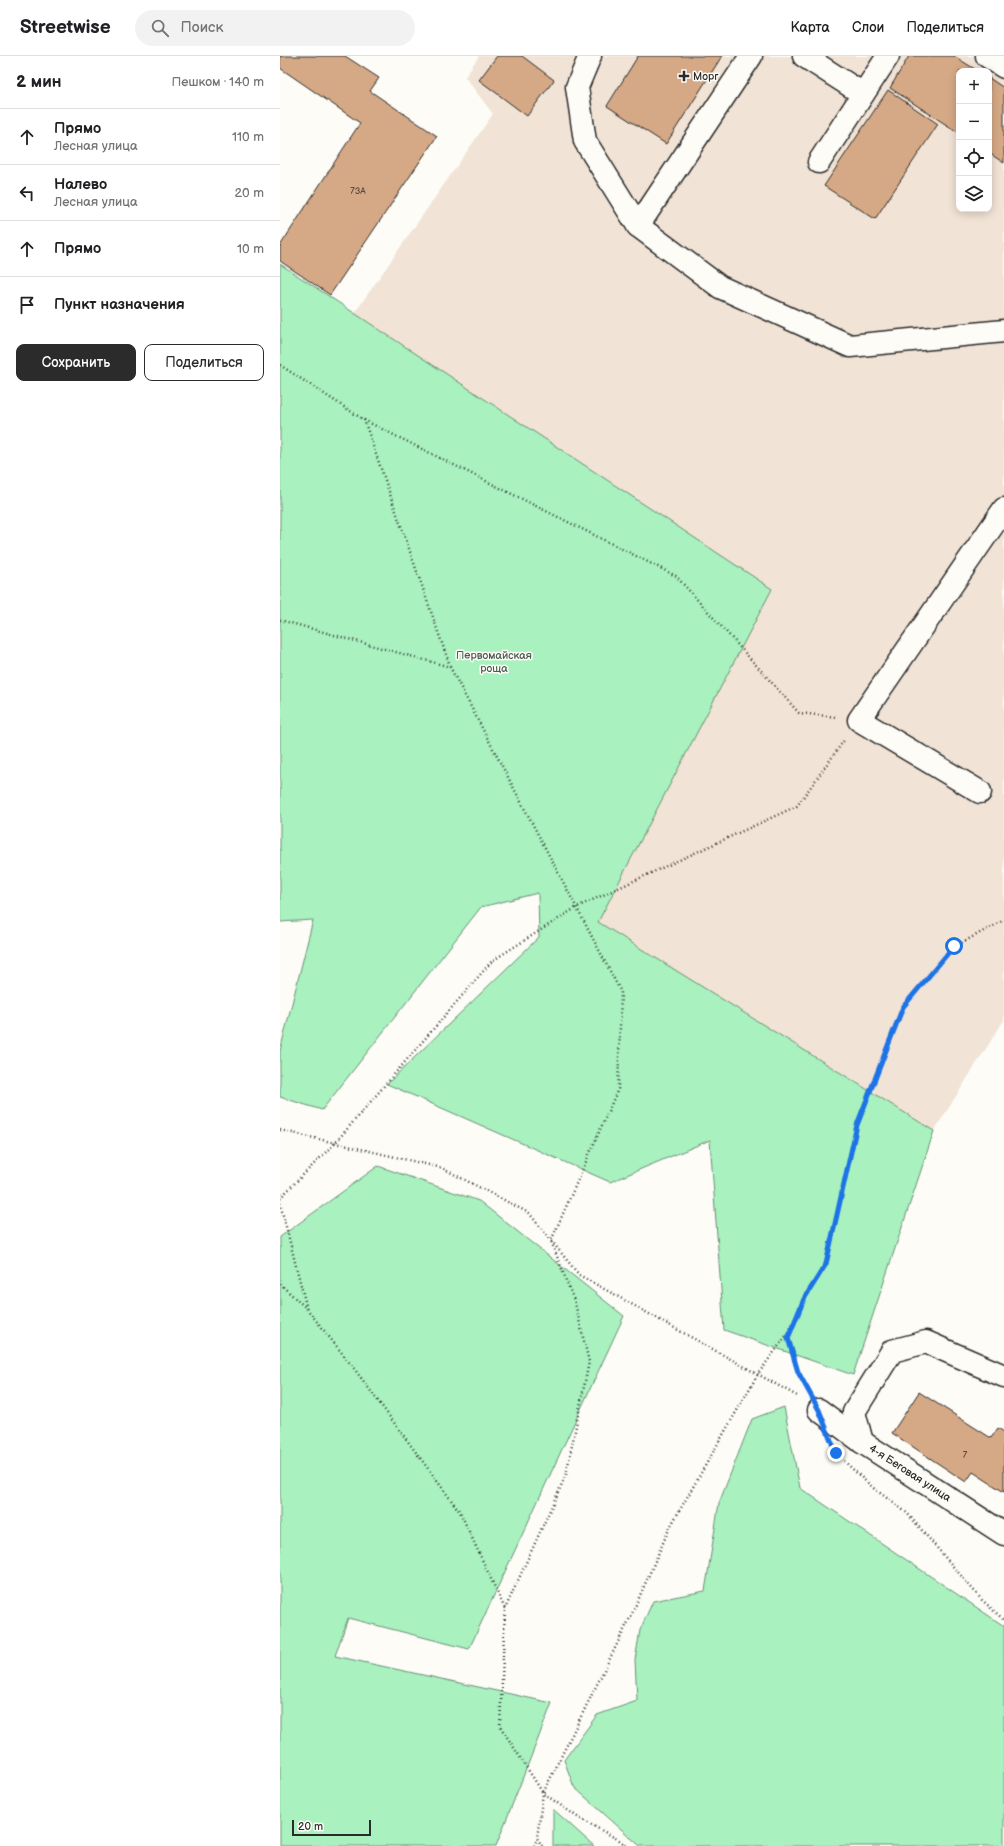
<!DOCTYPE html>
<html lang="ru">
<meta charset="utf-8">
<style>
body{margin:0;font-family:"Balsamiq Sans",sans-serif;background:#f2f2f2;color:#202124}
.controls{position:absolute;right:12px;top:12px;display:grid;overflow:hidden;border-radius:8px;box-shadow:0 2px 10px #0003}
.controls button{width:36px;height:36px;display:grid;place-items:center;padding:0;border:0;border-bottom:1px solid #e0e0e0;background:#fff;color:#202124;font:20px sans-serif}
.scale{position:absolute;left:12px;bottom:10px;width:79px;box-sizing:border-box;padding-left:4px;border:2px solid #2b2b2b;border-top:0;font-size:11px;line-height:14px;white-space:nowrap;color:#2b2b2b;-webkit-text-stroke:3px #fdfcf7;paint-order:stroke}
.stop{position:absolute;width:12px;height:12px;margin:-9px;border:3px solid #1a73e8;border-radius:50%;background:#fff}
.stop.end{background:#1a73e8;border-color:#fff;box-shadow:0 1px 4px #0008}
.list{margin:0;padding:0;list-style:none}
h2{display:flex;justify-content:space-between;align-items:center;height:52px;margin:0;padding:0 16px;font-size:17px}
h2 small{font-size:13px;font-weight:400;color:#757577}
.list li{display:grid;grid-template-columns:26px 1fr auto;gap:12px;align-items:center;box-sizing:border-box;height:56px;padding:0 16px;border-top:1px solid #e0e0e0}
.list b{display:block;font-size:15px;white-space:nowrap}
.list p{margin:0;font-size:13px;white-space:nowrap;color:#757577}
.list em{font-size:13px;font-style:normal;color:#757577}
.actions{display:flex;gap:8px;padding:12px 16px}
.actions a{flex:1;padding:9px 0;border:1px solid #2b2b2b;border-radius:8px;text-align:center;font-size:14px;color:#2b2b2b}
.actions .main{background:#2b2b2b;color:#fff}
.icon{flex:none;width:22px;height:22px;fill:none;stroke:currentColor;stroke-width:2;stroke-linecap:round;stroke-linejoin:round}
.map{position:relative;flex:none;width:724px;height:1790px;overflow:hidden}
header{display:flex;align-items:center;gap:24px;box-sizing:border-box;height:56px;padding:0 20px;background:#fff;border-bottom:1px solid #e0e0e0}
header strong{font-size:19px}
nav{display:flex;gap:22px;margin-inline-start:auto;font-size:14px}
.search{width:280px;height:36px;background:#f2f2f2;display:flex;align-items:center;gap:10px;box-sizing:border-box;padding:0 14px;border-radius:22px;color:#757577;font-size:15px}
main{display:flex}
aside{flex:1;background:#fff}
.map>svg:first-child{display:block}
</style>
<header>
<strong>Streetwise</strong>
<div class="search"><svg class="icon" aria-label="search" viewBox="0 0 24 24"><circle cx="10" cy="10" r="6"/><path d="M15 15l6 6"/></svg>Поиск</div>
<nav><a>Карта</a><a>Слои</a><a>Поделиться</a></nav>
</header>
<main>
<aside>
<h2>2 мин<small>Пешком · 140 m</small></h2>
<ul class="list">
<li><svg class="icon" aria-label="ahead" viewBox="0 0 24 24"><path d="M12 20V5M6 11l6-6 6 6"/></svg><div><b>Прямо</b><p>Лесная улица</p></div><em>110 m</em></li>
<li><svg class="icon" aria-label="left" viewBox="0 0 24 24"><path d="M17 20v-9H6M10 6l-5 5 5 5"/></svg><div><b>Налево</b><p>Лесная улица</p></div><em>20 m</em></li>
<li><svg class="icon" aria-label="ahead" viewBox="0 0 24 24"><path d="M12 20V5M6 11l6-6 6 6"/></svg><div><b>Прямо</b></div><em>10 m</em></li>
<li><svg class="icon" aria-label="arrive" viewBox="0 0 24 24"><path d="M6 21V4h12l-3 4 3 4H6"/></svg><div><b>Пункт назначения</b></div></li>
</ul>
<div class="actions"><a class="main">Сохранить</a><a>Поделиться</a></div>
</aside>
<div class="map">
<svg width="724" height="1790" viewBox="0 0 724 1790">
<rect width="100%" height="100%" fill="#fdfcf7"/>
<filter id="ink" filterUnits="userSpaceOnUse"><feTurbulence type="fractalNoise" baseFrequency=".025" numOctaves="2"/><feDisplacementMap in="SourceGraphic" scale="8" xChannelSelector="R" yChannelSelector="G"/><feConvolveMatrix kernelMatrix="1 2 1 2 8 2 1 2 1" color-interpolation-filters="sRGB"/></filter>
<g filter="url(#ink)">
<path fill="#f1e3d5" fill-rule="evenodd" d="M 199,0 L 724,0 L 724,964 L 654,1075 L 318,866 L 491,533 L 74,258 L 213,58 L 185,21 ZM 679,15 L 709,15 L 709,153 L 679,153 Z"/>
<g fill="#a9f1bf" stroke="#6a8e75">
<path d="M 0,208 L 492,533 L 318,866 L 654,1075 L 573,1319 L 444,1274 L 430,1084 L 330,1126 L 107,1028 L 259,881 L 258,837 L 201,851 L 42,1054 L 0,1041 L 0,995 L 33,864 L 0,866 Z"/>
<path d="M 98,1110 L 199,1145 L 344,1260 L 189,1593 L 68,1562 L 55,1600 L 272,1647 L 216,1790 L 0,1790 L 0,1181 Z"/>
<path d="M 504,1351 L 520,1432 L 724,1570 L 724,1790 L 360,1790 L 294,1731 L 284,1704 L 317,1659 L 357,1645 L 355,1604 L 360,1574 L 373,1545 L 425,1535 L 439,1447 L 472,1363 Z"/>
<path d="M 273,1753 L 314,1790 L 273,1790 Z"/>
</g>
<g fill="#d5a986" stroke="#2b2b2b">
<path d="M 0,0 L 65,0 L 99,22 L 90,35 L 157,80 L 50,239 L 0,205 L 0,190 L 80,67 L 0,12 Z"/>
<path d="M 217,0 L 242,0 L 274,24 L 247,60 L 199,24 Z"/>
<path d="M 358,0 L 442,0 L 386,88 L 327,50 Z"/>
<path d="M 629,0 L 674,0 L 698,15 L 679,15 L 679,77 L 610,32 Z"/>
<path d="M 709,22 L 724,32 L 724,107 L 709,97 Z"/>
<path d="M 608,34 L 658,68 L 595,163 L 544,130 Z"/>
<path d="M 639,1336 L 711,1382 L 718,1372 L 724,1376 L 724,1436 L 693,1416 L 686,1426 L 612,1377 Z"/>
</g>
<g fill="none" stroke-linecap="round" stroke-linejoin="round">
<defs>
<g id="minor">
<path d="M 310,0 L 297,31 L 305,85 L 358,170 L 440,231 L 570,290 L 724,275"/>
<path d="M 524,0 L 583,38"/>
<path d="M 707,0 L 724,11"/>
<path d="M 539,106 L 608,0"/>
<path d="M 358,170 L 471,0"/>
<path d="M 700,736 L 579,664 L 724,453"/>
<path d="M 539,1354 L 582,1386 L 724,1478"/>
<path d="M 582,1386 L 574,1356 L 612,1295 L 646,1286 L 724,1320"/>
</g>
</defs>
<use href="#minor" stroke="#2b2b2b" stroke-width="25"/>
<g stroke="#2b2b2b" stroke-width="2.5" stroke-dasharray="1 3" stroke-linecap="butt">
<path d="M 0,309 L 84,364 L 170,610"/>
<path d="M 84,364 L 396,520 L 519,657 L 556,661"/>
<path d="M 0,564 L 170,611 L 341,936 L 338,1033 L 271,1185 L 295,1247 L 309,1306 L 286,1419 L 225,1553"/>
<path d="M 0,1074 L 162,1112 L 249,1157 L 299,1219 L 519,1341"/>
<path d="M 0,1142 L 55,1087 L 212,905 L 297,851 L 517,750 L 565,683"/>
<path d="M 0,1147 L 27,1253"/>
<path d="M 0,1228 L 27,1253 L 73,1311 L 180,1456 L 225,1553 L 220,1670 L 263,1737 L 299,1762 L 339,1784 L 347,1790"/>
<path d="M 528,1334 L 518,1316 L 508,1282 L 524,1243 L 546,1208 L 577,1069 L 623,951 L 674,891 L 724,864"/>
<path d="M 564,1405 L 592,1431 L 627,1457 L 702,1544 L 724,1564"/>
<path d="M 254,1790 L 257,1783"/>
<path d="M 262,1790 L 257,1782 L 263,1737 L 351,1560 L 390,1471 L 478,1318 L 511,1273"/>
</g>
<use href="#minor" stroke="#fdfcf7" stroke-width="22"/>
</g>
</g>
<g fill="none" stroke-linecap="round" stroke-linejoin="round" filter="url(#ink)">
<path stroke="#1a73e8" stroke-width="5" d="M 556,1397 L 539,1354 L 518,1316 L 508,1282 L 524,1243 L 546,1208 L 577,1069 L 623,951 L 674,890"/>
</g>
<path fill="#2b2b2b" stroke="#fdfcf7" stroke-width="1.5" d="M402 14h4v4h4v4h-4v4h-4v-4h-4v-4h4z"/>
<g text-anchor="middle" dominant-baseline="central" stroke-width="3" stroke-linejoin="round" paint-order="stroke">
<g font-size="9" fill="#564a42">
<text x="78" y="135">73А</text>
<text x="685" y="1399">7</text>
</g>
<g font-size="11" fill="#2b2b2b" stroke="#fdfcf7" text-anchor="start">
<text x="413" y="20">Морг</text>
</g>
<g font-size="11" fill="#4a5c50" stroke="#fdfcf7">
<text x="214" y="599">Первомайская<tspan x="214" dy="13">роща</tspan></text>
</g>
<g font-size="11" fill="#2b2b2b" stroke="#fdfcf7">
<text transform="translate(630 1417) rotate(33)">4-я Беговая улица</text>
</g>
</g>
</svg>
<div class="controls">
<button>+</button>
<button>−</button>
<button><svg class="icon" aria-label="locate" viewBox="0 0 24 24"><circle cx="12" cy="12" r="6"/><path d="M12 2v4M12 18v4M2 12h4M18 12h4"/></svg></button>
<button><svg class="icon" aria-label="layers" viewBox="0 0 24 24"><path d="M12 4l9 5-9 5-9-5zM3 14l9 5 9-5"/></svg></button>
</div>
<div class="scale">20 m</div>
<div class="stop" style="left:674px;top:890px"></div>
<div class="stop end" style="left:556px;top:1397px"></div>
</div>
</main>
